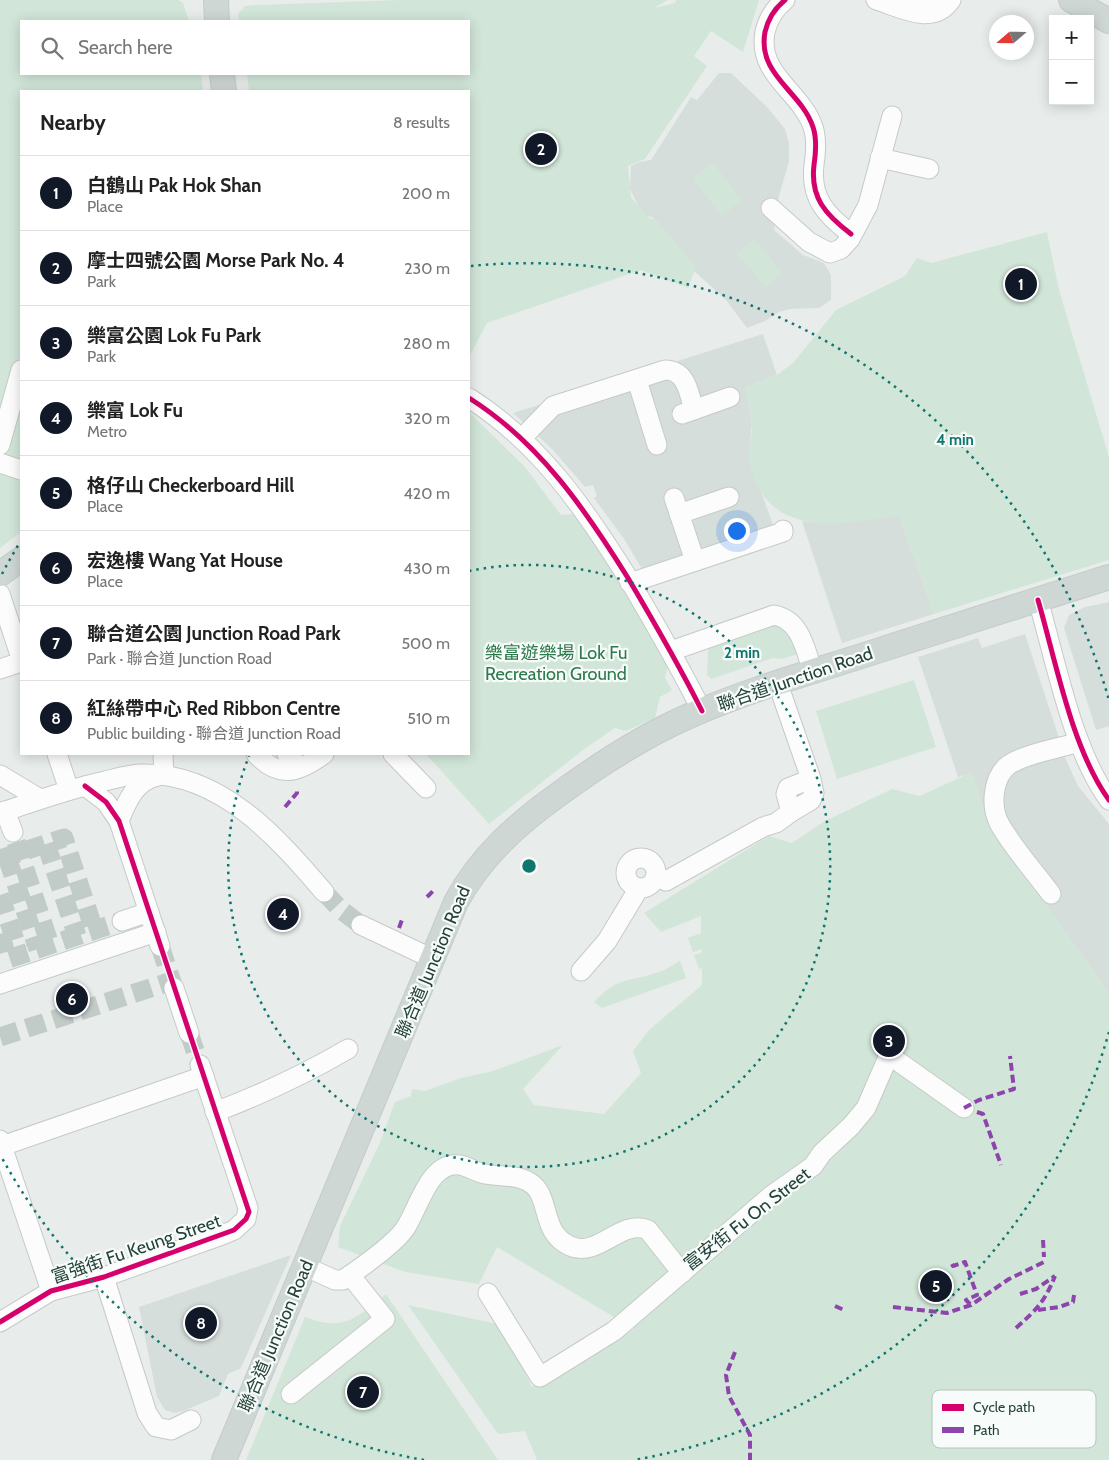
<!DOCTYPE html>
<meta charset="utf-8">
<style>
body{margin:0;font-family:Cabin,"Noto Sans TC",sans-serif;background:#f2f2f2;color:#222}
.controls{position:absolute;right:15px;top:15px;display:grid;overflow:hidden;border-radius:0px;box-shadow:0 2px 12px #0003}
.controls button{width:45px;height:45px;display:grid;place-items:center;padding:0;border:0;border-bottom:1px solid #e0e0e0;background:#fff;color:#222;font:25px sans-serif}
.compass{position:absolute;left:989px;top:15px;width:45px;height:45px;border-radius:50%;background:#fff;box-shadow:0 2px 12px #0003;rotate:250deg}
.you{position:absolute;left:736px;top:530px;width:18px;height:18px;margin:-12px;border:4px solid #fff;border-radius:50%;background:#1a73e8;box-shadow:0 0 0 8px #1a73e833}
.badge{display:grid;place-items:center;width:32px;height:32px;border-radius:50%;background:#111827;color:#fff;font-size:16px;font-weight:700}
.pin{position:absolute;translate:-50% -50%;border:2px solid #fff;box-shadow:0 1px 5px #0006}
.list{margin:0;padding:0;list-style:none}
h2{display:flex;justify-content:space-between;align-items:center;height:65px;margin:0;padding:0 20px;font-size:21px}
h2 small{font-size:16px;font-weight:400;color:#767676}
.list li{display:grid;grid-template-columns:32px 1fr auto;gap:15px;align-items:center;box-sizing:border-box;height:75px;padding:0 20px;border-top:1px solid #e0e0e0}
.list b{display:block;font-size:19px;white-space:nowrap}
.list p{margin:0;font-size:16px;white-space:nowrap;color:#767676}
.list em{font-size:16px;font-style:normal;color:#767676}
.icon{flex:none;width:28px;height:28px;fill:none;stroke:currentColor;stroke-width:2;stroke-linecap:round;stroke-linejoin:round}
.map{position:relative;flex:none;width:1109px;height:1460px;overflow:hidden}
.search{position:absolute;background:#fff;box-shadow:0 2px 12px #0003;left:20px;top:20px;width:450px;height:55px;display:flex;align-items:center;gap:12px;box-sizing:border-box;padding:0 18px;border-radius:0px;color:#767676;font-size:19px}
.panel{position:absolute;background:#fff;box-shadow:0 2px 12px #0003;left:20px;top:90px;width:450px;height:665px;border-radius:0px}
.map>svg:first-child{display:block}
</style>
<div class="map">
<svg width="1109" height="1460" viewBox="0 0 1109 1460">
<rect width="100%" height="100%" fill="#e8edeb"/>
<g fill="#d6dedb">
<path d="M 719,73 L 731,73 L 767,107 L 785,129 L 789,144 L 789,161 L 778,200 L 774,230 L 803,255 L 824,263 L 831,275 L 831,300 L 819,308 L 790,309 L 779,312 L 765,321 L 747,328 L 726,300 L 694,271 L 652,217 L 643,216 L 630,189 L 631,166 L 639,162 L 651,160 L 691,97 L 697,100 Z"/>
<path d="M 763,334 L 777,375 L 746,387 L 752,423 L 749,457 L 774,528 L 642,569 L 624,539 L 594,498 L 597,496 L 593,485 L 585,487 L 552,449 L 513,413 Z"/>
<path d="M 899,515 L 934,614 L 842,643 L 802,521 L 823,523 Z"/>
<path d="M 1109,602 L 1109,726 L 1096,730 L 1064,628 L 1069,615 L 1085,607 Z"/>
<path d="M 1025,634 L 1059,738 L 1005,756 L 1006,761 L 1063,753 L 1078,786 L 1109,824 L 1109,993 L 989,827 L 972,773 L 958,777 L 918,657 L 978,638 L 982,648 Z"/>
<path d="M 291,1255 L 241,1368 L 228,1374 L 219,1396 L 183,1411 L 174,1413 L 165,1410 L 157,1397 L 139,1307 Z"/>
</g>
<g fill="#d1e6d8">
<path d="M 0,0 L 178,0 L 183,3 L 189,21 L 21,21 L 21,74 L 201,74 L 203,91 L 21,91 L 21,532 L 0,548 Z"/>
<path d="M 401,0 L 668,0 L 654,8 L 675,3 L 676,0 L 759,0 L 743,52 L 711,31 L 694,56 L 707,66 L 645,159 L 628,166 L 631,197 L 648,217 L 657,221 L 696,267 L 688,288 L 641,270 L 487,323 L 469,357 L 469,91 L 249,91 L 247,74 L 469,74 L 469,21 L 239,21 L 238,14 L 245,6 L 257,5 Z"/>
<path d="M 713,163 L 742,200 L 722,216 L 693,178 Z"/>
<path d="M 1047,232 L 1059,290 L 1109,457 L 1109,560 L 934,614 L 899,515 C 841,525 766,540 750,463 C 747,450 753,438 752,425 C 751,412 748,399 746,387 L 777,375 L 793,363 L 836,310 L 905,276 L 917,258 L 931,263 Z"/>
<path d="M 754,239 L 782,272 L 766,287 L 737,254 Z"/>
<path d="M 469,412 L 525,467 L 561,515 L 580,514 L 609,531 L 653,626 L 668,666 L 665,678 L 672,690 L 660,697 L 655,718 L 626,731 L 615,728 L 583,750 L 489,824 L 426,754 L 469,754 Z"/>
<path d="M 773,622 L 784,626 L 801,653 L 782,659 L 773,658 L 711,679 L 707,675 L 708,651 L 711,644 Z"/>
<path d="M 914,680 L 936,747 L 837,779 L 816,711 Z"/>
<path d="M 972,772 L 989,827 L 1109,993 L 1109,1460 L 537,1460 L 525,1431 L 498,1434 L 408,1305 L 502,1325 L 532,1387 L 634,1329 L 497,1247 L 479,1284 L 405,1272 L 338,1247 L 340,1226 L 379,1145 L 395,1102 L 411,1096 L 412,1089 L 425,1091 L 461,1078 L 493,1071 L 563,1045 L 523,1089 L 534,1105 L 604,1114 L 641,1073 L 633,1051 L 649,1030 L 702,985 L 702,968 L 699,969 L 694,955 L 701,953 L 702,949 L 693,952 L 688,938 L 701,933 L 701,916 L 661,932 L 644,913 L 769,836 L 792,843 L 825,821 L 892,789 L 920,796 Z"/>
<path d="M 680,961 L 686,978 L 602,1008 L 594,1002 C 619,976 625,983 656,973 C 664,971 673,965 680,961 Z"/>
<path d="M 386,1294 L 498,1460 L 246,1460 L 305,1317 C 343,1332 357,1318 386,1294 Z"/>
</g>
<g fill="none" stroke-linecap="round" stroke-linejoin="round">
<g stroke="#c1cbc8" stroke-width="19" stroke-dasharray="19 9" stroke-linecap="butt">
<path d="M 16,842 L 50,945"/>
<path d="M 46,844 L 77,936"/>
<path d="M 7,857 L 38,949"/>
<path d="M 0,859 L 64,838 L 94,930"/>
<path d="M 324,892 L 341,910 L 361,925"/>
<path d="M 0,895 L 18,949"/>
<path d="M 0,934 L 8,959 L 122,921"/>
<path d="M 160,946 L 174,988"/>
<path d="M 189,1033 L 200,1065"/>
<path d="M 0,1037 L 172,981"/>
</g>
<defs>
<g id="minor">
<path d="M 785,0 C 775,8 768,19 765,32 C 757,75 801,91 813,127 C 817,139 816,152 814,165 C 810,198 826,215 851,234"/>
<path d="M 876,0 C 900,7 933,27 951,0"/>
<path d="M 903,6 L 931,0"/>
<path d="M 880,158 L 929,169"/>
<path d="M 771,208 L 809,242 L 830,253 L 841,249 L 850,239 L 868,205 L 892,116"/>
<path d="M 637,380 L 657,445"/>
<path d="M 469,398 C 539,442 585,509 628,578 C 654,622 679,665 702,711"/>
<path d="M 682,414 L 730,397"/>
<path d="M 522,438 L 553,406 L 665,370 C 687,370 689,394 694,410"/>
<path d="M 0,445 L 21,370"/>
<path d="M 0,463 L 21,470"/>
<path d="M 674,498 L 695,561"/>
<path d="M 679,514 L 729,497"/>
<path d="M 630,583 L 783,532 L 783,530"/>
<path d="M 0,594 L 21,658"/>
<path d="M 1038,600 C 1056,662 1072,749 1109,800"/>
<path d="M 671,651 L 774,615 C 801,620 805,649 813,672"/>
<path d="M 0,669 L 21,662"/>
<path d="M 778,684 L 811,779 L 814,793 L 811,800 L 791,812 L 786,794 L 788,788 L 811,779"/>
<path d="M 57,754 L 69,790"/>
<path d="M 163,754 L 164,775"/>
<path d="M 256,754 C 279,779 298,773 324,754"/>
<path d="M 287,754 L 295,762"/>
<path d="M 393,754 L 426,788"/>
<path d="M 0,775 L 40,799"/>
<path d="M 85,786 L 106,802 L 119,821 L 160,946"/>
<path d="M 5,811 L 13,832"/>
<path d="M 0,813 C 35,801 69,789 105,781 C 117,778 130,774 143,774 C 221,773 277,837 324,892"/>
<path d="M 119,821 C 127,801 135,781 158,776"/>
<circle cx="641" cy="873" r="15"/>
<path d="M 656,876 L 666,881 L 763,827 L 776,823 L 791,812"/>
<path d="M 1051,894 C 1034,871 1013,848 999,823 C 990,805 993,775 1010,764 C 1028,753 1060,748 1079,742"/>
<path d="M 122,921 L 149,912"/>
<path d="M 361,925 L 433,959"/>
<path d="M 581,971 L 607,941 L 639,888"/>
<path d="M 0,984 L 156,932"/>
<path d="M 174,988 L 189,1033"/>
<path d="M 215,1112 C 263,1094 305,1074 348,1049"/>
<path d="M 0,1140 L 51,1291"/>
<path d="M 2,1146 L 204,1076"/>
<path d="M 306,1267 L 335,1280 L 343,1280 C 359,1269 393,1245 404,1230 C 418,1212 428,1160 460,1165 C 469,1167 476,1172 485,1174 C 499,1177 516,1174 529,1182 C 552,1195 539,1232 570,1246 C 598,1259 621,1218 648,1230 L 682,1273"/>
<path d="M 104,1277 L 147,1413 L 156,1427 L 171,1430 L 191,1420"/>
<path d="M 488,1293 L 540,1377 L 614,1331 L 772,1195 L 813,1166 L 822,1153 L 851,1126 L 866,1108 L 889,1055 L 964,1108"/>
<path d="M 0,1322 L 51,1291 L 104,1277 L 222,1235 L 234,1230 L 246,1219 L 248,1208 L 200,1065"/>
<path d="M 291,1394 L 385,1319 L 350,1275"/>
</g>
<g id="major">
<path d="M 216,0 L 217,21"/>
<path d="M 1071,0 L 1109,21"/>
<path d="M 222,74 L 224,91"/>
<path d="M 0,574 L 21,559"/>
<path d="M 224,1460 L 456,902 C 481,856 517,824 559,794 C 600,764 643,736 689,716 C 752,688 820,670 886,648 C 960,625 1034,601 1109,577"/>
</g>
</defs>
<use href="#minor" stroke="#c5cac8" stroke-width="21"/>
<use href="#major" stroke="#c3ccc9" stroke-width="26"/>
<use href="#minor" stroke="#fcfcfc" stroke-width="19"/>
<use href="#major" stroke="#cfd7d5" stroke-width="24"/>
<g stroke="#8e44ad" stroke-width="4" stroke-dasharray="8 4" stroke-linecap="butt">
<path d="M 285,807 L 297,793 L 297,788"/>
<path d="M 427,897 L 435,889"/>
<path d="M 399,928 L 403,917"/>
<path d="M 964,1108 L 979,1100 L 1014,1089 L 1010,1056"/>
<path d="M 977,1112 L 983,1114 L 1001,1165"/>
<path d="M 1043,1240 L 1044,1257"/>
<path d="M 952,1264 L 953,1266 L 965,1262 L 977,1295 L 966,1300 L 971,1305"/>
<path d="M 1020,1294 L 1036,1289 L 1055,1276"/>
<path d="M 835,1306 L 844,1310"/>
<path d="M 893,1307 L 947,1313 L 971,1305 L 1009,1279 L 1044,1262"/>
<path d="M 1038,1310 L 1059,1307 L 1073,1302 L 1074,1295"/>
<path d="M 1016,1328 C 1037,1309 1044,1303 1055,1276"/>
<path d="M 735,1352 L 726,1375 L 729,1396 L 750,1435 L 750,1460"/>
</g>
<defs>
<g id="cycleway">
<path d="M 785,0 C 775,8 768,19 765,32 C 757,75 801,91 813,127 C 817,139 816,152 814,165 C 810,198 826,215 851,234"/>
<path d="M 469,398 C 539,442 585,509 628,578 C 654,622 679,665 702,711"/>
<path d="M 1038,600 C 1056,662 1072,749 1109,800"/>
<path d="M 0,1322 L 51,1291 L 104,1277 L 234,1230 L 246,1219 L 249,1212 L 119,821 L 106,802 L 85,786"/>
</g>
</defs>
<use href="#cycleway" stroke="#f7fbf9" stroke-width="8"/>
<use href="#cycleway" stroke="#d6006c" stroke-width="5"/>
</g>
<g fill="none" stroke="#0f766e" stroke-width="2.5" stroke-dasharray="2.5 5">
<path d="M469 571A301 301 0 1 1 249 756"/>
<path d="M1109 1032A603 603 0 0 1 634 1460M424 1460A603 603 0 0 1 2 1158M2 574A603 603 0 0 1 20 542M471 266A603 603 0 0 1 1109 700"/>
</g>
<g text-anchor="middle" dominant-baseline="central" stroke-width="4.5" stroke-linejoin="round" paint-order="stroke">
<g font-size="18" fill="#2d7a4b" stroke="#f7fbf9">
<text x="556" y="653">樂富遊樂場 Lok Fu<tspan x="556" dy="21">Recreation Ground</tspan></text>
</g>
<g font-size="18" fill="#24423a" stroke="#f7fbf9">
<text transform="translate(795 679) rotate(-19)">聯合道 Junction Road</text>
<text transform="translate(433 962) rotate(-67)">聯合道 Junction Road</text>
<text transform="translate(747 1219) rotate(-38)">富安街 Fu On Street</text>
<text transform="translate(136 1249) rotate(-19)">富強街 Fu Keung Street</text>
<text transform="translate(276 1336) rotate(-67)">聯合道 Junction Road</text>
</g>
</g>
<rect x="932" y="1390" width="164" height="58" rx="8" fill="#f7fbf9" stroke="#b8c4c0" stroke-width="1"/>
<rect x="942" y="1404" width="22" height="7" fill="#d6006c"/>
<rect x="942" y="1427" width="22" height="6" fill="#8e44ad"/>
<g font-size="14" fill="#24423a">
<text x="973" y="1412">Cycle path</text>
<text x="973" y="1435">Path</text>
</g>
<circle cx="529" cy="866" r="8" fill="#0f766e" stroke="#f7fbf9" stroke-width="2.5"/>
<g font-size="15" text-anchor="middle" font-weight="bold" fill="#0f766e" stroke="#f7fbf9" stroke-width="4.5" stroke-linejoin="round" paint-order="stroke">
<text x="955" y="445">4 min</text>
<text x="742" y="658">2 min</text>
</g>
</svg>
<div class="controls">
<button>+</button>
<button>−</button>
</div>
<svg class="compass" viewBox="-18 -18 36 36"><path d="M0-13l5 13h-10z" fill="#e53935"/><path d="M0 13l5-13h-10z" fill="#767676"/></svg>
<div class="you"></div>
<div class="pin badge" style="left:1021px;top:284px">1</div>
<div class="pin badge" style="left:541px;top:149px">2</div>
<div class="pin badge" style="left:889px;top:1041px">3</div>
<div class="pin badge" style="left:283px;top:914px">4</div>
<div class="pin badge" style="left:936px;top:1286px">5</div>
<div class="pin badge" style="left:72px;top:999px">6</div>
<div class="pin badge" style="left:363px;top:1392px">7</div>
<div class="pin badge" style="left:201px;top:1323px">8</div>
<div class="search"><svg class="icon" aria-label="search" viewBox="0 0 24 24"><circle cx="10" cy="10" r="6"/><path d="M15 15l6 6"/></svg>Search here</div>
<section class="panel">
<h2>Nearby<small>8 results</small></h2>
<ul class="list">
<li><span class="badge">1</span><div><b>白鶴山 Pak Hok Shan</b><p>Place</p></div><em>200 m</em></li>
<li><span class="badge">2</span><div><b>摩士四號公園 Morse Park No. 4</b><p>Park</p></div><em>230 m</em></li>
<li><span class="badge">3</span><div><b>樂富公園 Lok Fu Park</b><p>Park</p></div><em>280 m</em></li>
<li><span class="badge">4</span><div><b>樂富 Lok Fu</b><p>Metro</p></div><em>320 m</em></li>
<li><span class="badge">5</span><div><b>格仔山 Checkerboard Hill</b><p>Place</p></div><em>420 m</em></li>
<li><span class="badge">6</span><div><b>宏逸樓 Wang Yat House</b><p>Place</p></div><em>430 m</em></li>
<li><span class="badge">7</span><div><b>聯合道公園 Junction Road Park</b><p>Park · 聯合道 Junction Road</p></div><em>500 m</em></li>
<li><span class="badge">8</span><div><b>紅絲帶中心 Red Ribbon Centre</b><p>Public building · 聯合道 Junction Road</p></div><em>510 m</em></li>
</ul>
</section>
</div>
